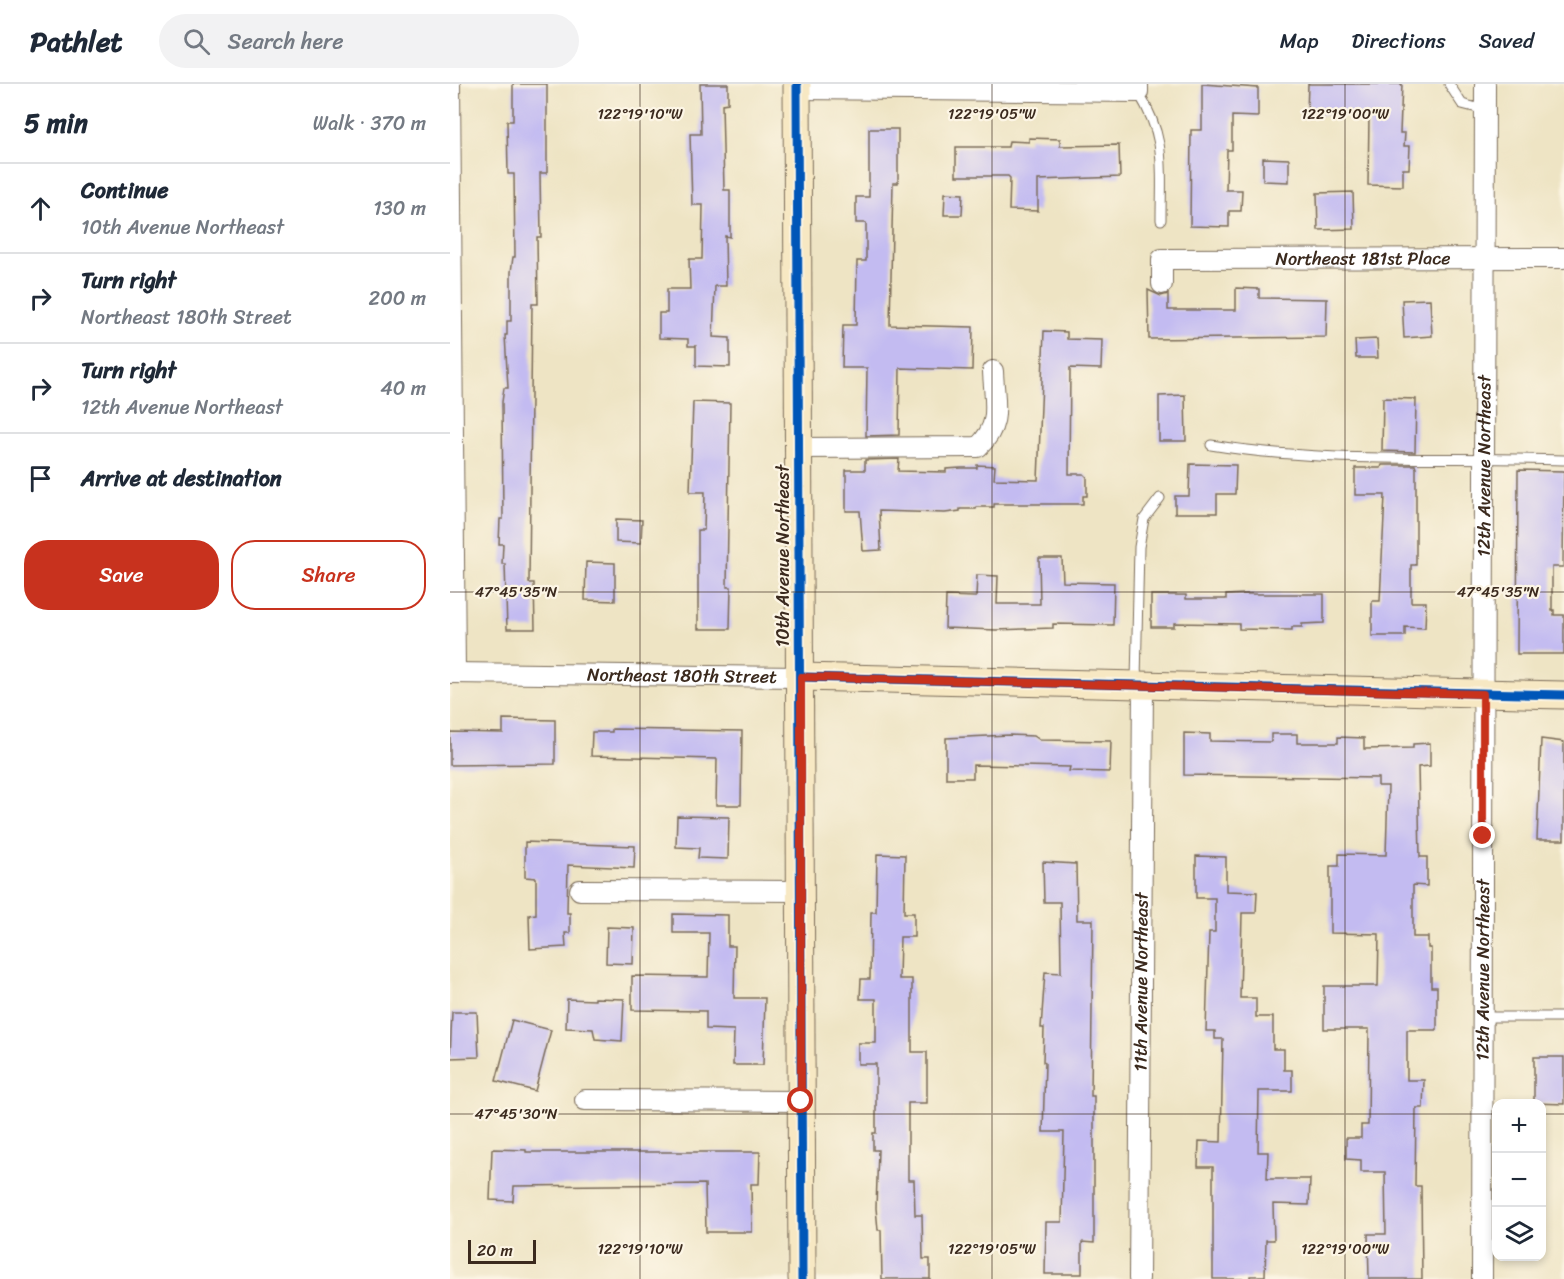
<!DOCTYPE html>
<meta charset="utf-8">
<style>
body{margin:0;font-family:Sriracha,sans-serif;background:#f2f2f3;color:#1f2937}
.controls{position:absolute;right:18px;bottom:18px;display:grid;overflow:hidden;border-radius:12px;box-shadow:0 3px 9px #0003}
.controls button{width:54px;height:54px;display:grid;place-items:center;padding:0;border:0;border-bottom:2px solid #e0e1e3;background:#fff;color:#1f2937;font:30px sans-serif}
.scale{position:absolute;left:18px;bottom:15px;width:68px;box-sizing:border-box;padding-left:6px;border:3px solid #3b2a1e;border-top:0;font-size:16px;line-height:21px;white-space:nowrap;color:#3b2a1e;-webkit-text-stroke:4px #fcf5e5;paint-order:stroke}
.stop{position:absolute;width:18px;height:18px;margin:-14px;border:4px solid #c8321e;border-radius:50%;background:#fff}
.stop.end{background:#c8321e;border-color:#fff;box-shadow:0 2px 6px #0008}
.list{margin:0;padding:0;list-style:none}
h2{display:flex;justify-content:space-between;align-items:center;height:78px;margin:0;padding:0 24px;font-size:26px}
h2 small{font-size:20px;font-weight:400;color:#747a83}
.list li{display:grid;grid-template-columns:39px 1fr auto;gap:18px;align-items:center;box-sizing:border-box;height:90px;padding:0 24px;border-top:2px solid #e0e1e3}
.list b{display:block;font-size:22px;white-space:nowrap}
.list p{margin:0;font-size:20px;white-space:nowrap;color:#747a83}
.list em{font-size:20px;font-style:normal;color:#747a83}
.actions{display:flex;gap:12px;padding:18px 24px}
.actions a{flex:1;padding:14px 0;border:2px solid #c8321e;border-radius:24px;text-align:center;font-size:21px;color:#c8321e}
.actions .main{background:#c8321e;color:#fff}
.icon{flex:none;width:33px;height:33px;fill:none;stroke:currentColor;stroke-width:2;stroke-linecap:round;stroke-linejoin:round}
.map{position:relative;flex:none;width:1114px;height:1195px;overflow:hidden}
header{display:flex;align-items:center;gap:36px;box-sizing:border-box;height:84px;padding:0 30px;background:#fff;border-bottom:2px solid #e0e1e3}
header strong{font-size:28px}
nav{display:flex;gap:33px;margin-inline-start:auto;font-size:21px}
.search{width:420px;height:54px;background:#f2f2f3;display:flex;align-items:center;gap:15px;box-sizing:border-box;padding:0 21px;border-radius:33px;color:#747a83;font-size:22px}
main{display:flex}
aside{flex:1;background:#fff}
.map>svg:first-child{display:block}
</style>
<header>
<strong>Pathlet</strong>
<div class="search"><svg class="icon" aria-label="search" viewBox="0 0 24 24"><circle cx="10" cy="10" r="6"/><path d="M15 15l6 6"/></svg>Search here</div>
<nav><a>Map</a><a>Directions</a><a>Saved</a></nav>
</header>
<main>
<aside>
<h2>5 min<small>Walk · 370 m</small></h2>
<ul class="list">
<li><svg class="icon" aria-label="ahead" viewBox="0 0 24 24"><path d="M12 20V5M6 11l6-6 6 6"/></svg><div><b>Continue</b><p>10th Avenue Northeast</p></div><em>130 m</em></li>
<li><svg class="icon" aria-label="right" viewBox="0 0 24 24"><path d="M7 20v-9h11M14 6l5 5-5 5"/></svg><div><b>Turn right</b><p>Northeast 180th Street</p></div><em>200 m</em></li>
<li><svg class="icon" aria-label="right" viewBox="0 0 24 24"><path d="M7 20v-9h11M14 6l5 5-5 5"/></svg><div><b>Turn right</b><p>12th Avenue Northeast</p></div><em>40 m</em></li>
<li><svg class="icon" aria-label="arrive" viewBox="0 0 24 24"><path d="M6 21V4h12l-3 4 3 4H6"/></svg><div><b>Arrive at destination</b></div></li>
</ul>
<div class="actions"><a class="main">Save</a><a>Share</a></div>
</aside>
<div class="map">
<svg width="1114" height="1195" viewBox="0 0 1114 1195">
<rect width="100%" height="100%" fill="#fcf5e5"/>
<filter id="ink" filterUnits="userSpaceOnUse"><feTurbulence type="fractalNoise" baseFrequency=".0167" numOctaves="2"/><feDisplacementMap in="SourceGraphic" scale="12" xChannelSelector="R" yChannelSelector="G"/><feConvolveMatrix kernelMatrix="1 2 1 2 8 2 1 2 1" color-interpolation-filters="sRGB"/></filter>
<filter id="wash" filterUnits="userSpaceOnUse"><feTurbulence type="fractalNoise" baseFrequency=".008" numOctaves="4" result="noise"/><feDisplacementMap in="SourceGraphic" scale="24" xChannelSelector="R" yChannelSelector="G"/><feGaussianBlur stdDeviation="1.35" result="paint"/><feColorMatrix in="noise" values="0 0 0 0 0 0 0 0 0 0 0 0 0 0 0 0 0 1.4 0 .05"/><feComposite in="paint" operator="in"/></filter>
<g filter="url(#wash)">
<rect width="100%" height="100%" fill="#eee4c4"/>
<g id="blocks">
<g fill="#c3bbf1">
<path d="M 63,0 L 97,0 L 97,89 L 90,89 L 91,153 L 87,153 L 88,220 L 82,220 L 79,499 L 84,499 L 85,545 L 57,545 L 55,480 L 52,480 L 53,460 L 49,460 L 50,435 L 53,435 L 52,318 L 54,304 L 58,304 L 55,251 L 57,251 L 57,237 L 61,237 L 61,188 L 63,173 L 65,173 L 64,90 L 58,90 L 57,37 L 63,37 Z"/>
<path d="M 250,0 L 278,0 L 278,19 L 272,20 L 274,106 L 280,106 L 280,153 L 275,152 L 276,202 L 265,202 L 263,253 L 280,254 L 280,283 L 246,282 L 246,262 L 238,262 L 238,255 L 209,254 L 209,229 L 217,229 L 217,205 L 240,205 L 239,175 L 252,175 L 253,121 L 242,121 L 240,50 L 251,50 Z"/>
<path d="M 752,0 L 808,4 L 808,33 L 782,32 L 782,66 L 777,66 L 776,106 L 792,106 L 791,127 L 779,127 L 779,143 L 740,142 L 741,46 L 752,46 Z"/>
<path d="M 858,0 L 952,0 L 950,49 L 955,49 L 954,62 L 960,62 L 959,85 L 953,85 L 953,102 L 918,101 L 919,32 L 857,30 Z"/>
<path d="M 419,45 L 448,45 L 448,99 L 443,99 L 440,241 L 523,243 L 522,286 L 450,284 L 449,351 L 416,352 L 417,284 L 392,284 L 393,241 L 406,241 L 407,177 L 416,177 L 416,139 L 406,139 L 406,113 L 419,113 Z"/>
<path d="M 579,54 L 610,55 L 610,62 L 669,61 L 670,93 L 588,96 L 588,127 L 559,126 L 560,94 L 558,92 L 506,92 L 506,63 L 558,63 L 559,57 L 579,58 Z"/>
<path d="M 813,74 L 839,75 L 839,98 L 813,97 Z"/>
<path d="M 903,108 L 904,145 L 868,146 L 867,109 Z"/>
<path d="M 495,109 L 513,110 L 512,131 L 494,131 Z"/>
<path d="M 786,204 L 809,205 L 809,214 L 877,215 L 876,253 L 699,255 L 698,206 L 711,212 L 718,210 L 718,226 L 786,226 Z"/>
<path d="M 980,215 L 982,252 L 954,254 L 952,216 Z"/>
<path d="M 594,247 L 617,248 L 617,255 L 652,256 L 651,285 L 620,284 L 619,390 L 634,390 L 637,393 L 637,412 L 633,412 L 633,420 L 544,420 L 544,423 L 527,423 L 526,425 L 510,425 L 510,427 L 495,429 L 429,427 L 431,466 L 413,467 L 410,427 L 396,427 L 396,386 L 415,386 L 415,376 L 449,375 L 448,387 L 496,388 L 496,385 L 511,384 L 527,384 L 527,381 L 545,382 L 544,395 L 588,396 Z"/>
<path d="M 927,255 L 928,274 L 906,274 L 905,256 Z"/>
<path d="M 735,311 L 736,357 L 709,357 L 709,312 Z"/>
<path d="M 933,314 L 966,315 L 965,368 L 932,367 Z"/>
<path d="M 243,318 L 280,319 L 277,503 L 281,503 L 280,545 L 248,545 L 248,446 L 254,446 L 255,408 L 240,408 Z"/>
<path d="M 740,380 L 786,381 L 785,410 L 767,410 L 767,429 L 725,429 L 725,412 L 739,412 Z"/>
<path d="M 932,381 L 965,381 L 966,384 L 966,481 L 961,481 L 961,518 L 976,518 L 975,544 L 955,543 L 955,552 L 922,552 L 922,517 L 930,517 L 935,411 L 905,411 L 905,384 L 931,384 Z"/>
<path d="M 1068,386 L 1114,387 L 1113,483 L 1102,483 L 1102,526 L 1104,526 L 1104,531 L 1114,531 L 1114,570 L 1067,570 Z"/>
<path d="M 166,435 L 192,436 L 191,459 L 166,458 Z"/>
<path d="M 589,474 L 612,474 L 613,498 L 664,499 L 663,541 L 603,540 L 603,544 L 546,546 L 495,544 L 496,512 L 526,513 L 527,491 L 548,492 L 547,520 L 590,520 Z"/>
<path d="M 136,478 L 165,479 L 165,517 L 135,516 Z"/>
<path d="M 793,510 L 874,510 L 874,539 L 852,540 L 852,543 L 842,543 L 842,546 L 789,545 L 789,540 L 724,539 L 724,543 L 701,543 L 701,511 L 736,511 L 736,515 L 776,515 L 776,511 Z"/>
<path d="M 53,635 L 105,636 L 105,680 L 0,681 L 0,648 L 53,649 Z"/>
<path d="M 162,645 L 292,647 L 291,721 L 266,721 L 267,675 L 141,672 L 142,648 L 162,648 Z"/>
<path d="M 734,649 L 760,650 L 760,657 L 821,658 L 821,650 L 847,650 L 847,659 L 888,659 L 888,653 L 914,654 L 914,665 L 963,664 L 963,660 L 980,659 L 980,682 L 968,683 L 970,773 L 977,773 L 977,802 L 963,801 L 963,853 L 978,853 L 978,864 L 981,864 L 981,903 L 987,903 L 987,946 L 957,946 L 957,996 L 974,996 L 973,1024 L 966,1024 L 965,1102 L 971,1102 L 972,1195 L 919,1195 L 918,1150 L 936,1150 L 935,1088 L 911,1088 L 911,1076 L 896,1075 L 896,1054 L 911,1054 L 911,1041 L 918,1041 L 919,945 L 874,945 L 874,902 L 928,902 L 929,850 L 880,849 L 880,782 L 889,782 L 889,770 L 936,771 L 938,702 L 928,702 L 928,694 L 734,691 Z"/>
<path d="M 559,651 L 584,652 L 590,656 L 661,657 L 660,688 L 619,687 L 620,683 L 523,681 L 523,694 L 496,694 L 496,654 Z"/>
<path d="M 1091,655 L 1114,658 L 1114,756 L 1087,756 Z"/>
<path d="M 227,732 L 279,733 L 278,775 L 248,774 L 249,764 L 226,763 Z"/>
<path d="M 75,758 L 185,762 L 184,784 L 118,781 L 117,829 L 120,829 L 120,849 L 115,849 L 116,863 L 80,865 L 79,831 L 86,830 L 86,794 L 75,793 Z"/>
<path d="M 427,770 L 455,771 L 454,829 L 464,829 L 464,853 L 450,853 L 449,895 L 462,895 L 462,968 L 477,968 L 477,1019 L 458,1019 L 458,1096 L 464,1096 L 465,1131 L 472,1131 L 473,1175 L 480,1175 L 480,1195 L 432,1195 L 431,1146 L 428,1146 L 426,1124 L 428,1066 L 423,1066 L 423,1049 L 426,1049 L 426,980 L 408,980 L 408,959 L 426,959 L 426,915 L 410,915 L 411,895 L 420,895 L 421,828 L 426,828 Z"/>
<path d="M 746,772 L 776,773 L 776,807 L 807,808 L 806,829 L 792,829 L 790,914 L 806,914 L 806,933 L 823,933 L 823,965 L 834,965 L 834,986 L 842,986 L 842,1007 L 809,1007 L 808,1068 L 818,1068 L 817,1095 L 860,1095 L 859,1121 L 823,1120 L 824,1156 L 816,1156 L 815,1192 L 800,1192 L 800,1195 L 763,1195 L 763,1083 L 748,1083 L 749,1057 L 771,1058 L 773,955 L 765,955 L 765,947 L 756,947 L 759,848 L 765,848 L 765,814 L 746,814 Z"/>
<path d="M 593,778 L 626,780 L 627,836 L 643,836 L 641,1012 L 644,1012 L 644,1159 L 632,1158 L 632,1190 L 595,1190 L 596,1138 L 612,1138 L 614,1048 L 593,1048 L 595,979 L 593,978 L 594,944 L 591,944 L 595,888 L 611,889 L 610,818 L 594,818 Z"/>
<path d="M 223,830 L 278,831 L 278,862 L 285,862 L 284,914 L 315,914 L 313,981 L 283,981 L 284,946 L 256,945 L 256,927 L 182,926 L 182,892 L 258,893 L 259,849 L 223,849 Z"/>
<path d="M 157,843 L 184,844 L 183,880 L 156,879 Z"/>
<path d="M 145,914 L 174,915 L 172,957 L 145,955 L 143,945 L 116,944 L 117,915 L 145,916 Z"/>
<path d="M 2,928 L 27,928 L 29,973 L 0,974 Z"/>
<path d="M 62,936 L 101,946 L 85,1007 L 46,997 Z"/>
<path d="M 1084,973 L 1114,973 L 1114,1020 L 1084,1019 Z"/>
<path d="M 42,1065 L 76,1066 L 76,1068 L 310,1068 L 309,1100 L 301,1100 L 302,1148 L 256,1148 L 255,1100 L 64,1102 L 63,1117 L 40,1116 Z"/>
</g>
</g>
</g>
<g filter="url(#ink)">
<use href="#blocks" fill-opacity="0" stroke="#7a6b58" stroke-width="1.5"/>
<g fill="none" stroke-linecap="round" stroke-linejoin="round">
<defs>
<g id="lane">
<path d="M 999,0 L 1012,20 L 1035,26"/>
<path d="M 688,8 C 717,55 711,82 711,136"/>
<path d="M 761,361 C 876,380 997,372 1114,376"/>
<path d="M 686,597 L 689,463 L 694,435 L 710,414"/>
<path d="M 1032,933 L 1114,933"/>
</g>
<g id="street">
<path d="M 0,0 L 5,589"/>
<path d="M 347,5 L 688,8 L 688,0"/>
<path id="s1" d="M 712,200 L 712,175 L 1114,174"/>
<path d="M 349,364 L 528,363 C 553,340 544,318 543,287"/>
<path id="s2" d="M 0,589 L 351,593"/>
<path d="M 130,806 L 351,807"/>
<path d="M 135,1016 L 351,1017"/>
<path id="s3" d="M 689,1195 L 693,600"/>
<path id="s4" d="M 1032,1195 L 1035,0"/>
</g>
<g id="secondary">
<path d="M 347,0 L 352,1195"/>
<path d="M 351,593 L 1114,611"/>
</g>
</defs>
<use href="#lane" stroke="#7a6b58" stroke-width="11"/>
<use href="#street" stroke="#7a6b58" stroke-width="22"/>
<use href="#secondary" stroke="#7a6b58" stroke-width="29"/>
<use href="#lane" stroke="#fff" stroke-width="9"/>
<use href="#street" stroke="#fff" stroke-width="20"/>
<use href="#secondary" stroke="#f7e8c3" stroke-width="27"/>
<defs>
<g id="cycleway">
<path d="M 347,0 L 352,1195"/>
<path d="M 351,593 L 1114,611"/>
</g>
</defs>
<use href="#cycleway" stroke="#fcf5e5" stroke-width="13"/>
<use href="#cycleway" stroke="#0057b8" stroke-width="9"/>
</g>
</g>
<g fill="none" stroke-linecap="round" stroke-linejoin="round" filter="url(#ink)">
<path stroke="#c8321e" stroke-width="8" d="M 351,1017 L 351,593 L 1033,610 L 1033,752"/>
</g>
<path fill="none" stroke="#3b2a1e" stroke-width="1.5" stroke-opacity="0.45" d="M 190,0 L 190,1195M 542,0 L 542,1195M 895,0 L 895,1195M 0,508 L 1114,508M 0,1030 L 1046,1030M 1092,1030 L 1114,1030"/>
<g text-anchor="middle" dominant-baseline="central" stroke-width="4.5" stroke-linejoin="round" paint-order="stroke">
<g font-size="18" fill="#3b2a1e" stroke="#fcf5e5">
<text stroke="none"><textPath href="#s1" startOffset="226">Northeast 181st Place</textPath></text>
<text stroke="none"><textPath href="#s4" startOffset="813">12th Avenue Northeast</textPath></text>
<text transform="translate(333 472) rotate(-90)">10th Avenue Northeast</text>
<text stroke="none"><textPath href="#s2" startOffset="232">Northeast 180th Street</textPath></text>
<text stroke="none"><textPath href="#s4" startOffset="309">12th Avenue Northeast</textPath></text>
<text stroke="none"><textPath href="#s3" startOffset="297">11th Avenue Northeast</textPath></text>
</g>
</g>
<g font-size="15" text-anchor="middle" fill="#3b2a1e" stroke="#fcf5e5" stroke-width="4.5" stroke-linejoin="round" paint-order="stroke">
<text x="190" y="35">122°19'10"W</text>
<text x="542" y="35">122°19'05"W</text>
<text x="895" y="35">122°19'00"W</text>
<text x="66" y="513">47°45'35"N</text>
<text x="1048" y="513">47°45'35"N</text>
<text x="66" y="1035">47°45'30"N</text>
<text x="190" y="1170">122°19'10"W</text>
<text x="542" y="1170">122°19'05"W</text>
<text x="895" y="1170">122°19'00"W</text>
</g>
</svg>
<div class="controls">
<button>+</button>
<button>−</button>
<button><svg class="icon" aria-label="layers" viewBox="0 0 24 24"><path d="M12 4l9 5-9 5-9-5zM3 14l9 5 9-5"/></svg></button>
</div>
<div class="scale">20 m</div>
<div class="stop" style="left:351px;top:1017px"></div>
<div class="stop end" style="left:1033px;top:752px"></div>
</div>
</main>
